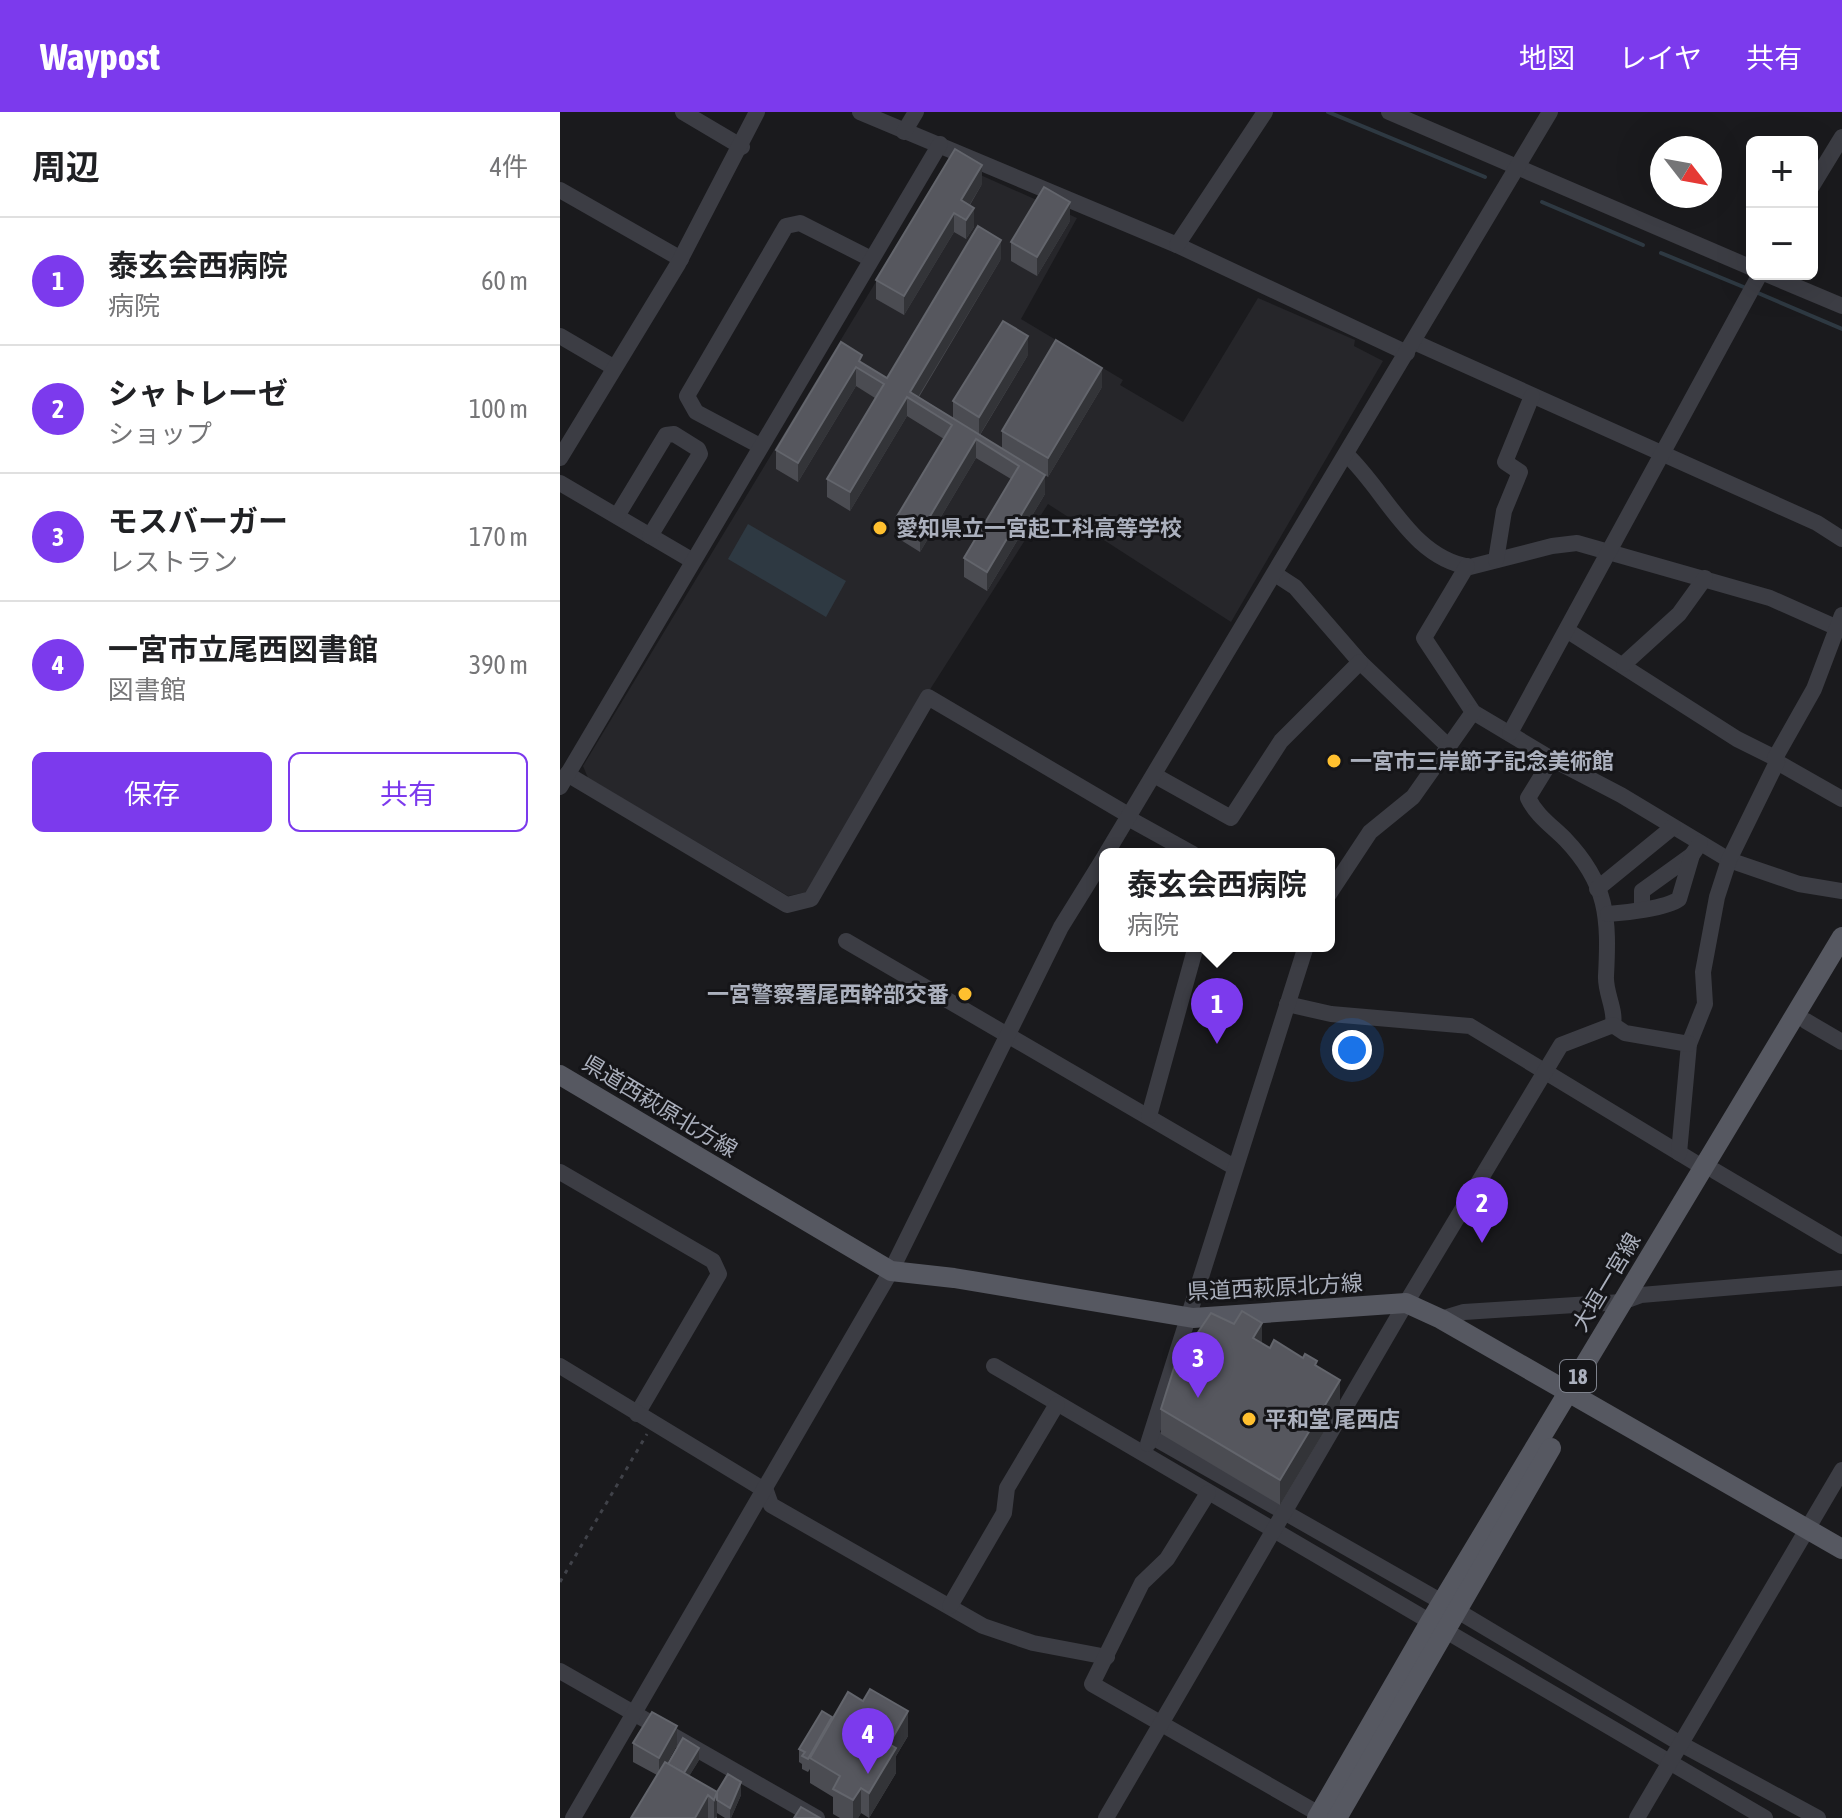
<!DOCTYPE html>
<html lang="ja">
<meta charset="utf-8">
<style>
body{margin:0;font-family:"Asap Condensed","Noto Sans JP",sans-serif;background:#f2f2f2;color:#202124}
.controls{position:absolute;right:24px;top:24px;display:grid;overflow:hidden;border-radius:12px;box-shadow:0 8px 32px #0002}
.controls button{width:72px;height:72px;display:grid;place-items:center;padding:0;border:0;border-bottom:2px solid #e0e0e0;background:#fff;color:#202124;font:40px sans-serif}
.compass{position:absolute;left:1090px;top:24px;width:72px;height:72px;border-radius:50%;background:#fff;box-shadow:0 8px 32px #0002;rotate:121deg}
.you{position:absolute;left:792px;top:938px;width:28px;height:28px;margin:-20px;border:6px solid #fff;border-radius:50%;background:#1a73e8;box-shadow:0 0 0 12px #1a73e833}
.badge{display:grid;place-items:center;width:52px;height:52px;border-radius:50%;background:#7c3aed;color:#fff;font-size:26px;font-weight:700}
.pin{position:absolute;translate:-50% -66px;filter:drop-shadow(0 2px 4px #0008)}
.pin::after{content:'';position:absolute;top:42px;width:28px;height:24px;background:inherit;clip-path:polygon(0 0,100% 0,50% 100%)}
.popup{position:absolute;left:539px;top:736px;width:236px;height:104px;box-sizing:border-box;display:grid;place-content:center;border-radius:12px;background:#fff;filter:drop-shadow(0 2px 6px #0005);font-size:26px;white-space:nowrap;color:#757577}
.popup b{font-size:30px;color:#202124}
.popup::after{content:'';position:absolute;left:50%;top:100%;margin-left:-16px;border:16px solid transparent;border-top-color:#fff}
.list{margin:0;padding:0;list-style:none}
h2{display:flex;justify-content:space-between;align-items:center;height:104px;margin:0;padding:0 32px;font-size:34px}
h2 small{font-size:26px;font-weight:400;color:#757577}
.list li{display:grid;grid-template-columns:52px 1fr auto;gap:24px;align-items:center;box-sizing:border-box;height:128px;padding:0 32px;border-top:2px solid #e0e0e0}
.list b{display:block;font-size:30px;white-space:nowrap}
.list p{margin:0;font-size:26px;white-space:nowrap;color:#757577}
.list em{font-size:26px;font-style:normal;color:#757577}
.actions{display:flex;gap:16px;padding:24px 32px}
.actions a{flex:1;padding:18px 0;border:2px solid #7c3aed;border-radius:12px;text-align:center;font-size:28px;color:#7c3aed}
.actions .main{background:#7c3aed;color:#fff}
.map{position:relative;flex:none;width:1282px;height:1706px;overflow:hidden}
header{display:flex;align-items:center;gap:48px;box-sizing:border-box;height:112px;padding:0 40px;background:#7c3aed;color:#fff}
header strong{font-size:38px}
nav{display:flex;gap:44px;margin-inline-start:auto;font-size:28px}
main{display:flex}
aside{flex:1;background:#fff}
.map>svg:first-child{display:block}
</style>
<header>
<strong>Waypost</strong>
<nav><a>地図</a><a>レイヤ</a><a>共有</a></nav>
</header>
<main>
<aside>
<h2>周辺<small>4件</small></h2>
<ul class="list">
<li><span class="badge">1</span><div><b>泰玄会西病院</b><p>病院</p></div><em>60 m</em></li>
<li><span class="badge">2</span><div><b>シャトレーゼ</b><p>ショップ</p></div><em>100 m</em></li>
<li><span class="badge">3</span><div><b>モスバーガー</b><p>レストラン</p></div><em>170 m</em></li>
<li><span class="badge">4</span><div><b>一宮市立尾西図書館</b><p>図書館</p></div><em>390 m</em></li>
</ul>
<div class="actions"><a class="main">保存</a><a>共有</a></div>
</aside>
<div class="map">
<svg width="1282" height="1706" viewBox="0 0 1282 1706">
<rect width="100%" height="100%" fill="#1a1a1d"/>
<path fill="#26262a" d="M 389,49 L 517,106 L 461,207 L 563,268 L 560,273 L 623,310 L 698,186 L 795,228 L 794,234 L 823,249 L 671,510 L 488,392 L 355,601 L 247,780 L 228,784 L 28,666 L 23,654 Z"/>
<path fill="#2e3942" d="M 188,412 L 286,469 L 266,505 L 168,447 Z"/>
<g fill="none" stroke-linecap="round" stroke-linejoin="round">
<g stroke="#2e3942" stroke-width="4">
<path d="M 768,0 L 925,65"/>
<path d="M 982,90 L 1083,133"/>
<path d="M 1101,141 L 1186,176"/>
<path d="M 1198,181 L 1282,217"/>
</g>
<path stroke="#404249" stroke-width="3" stroke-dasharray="4 6" stroke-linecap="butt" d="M 0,1470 L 87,1322"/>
<g stroke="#3c3d44" stroke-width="16">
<path d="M 123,0 L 182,35"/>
<path d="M 300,0 L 617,133 L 847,241"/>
<path d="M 829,0 L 1192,156"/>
<path d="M 344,20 L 356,0"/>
<path d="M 1252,74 L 1282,25"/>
<path d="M 0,78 L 121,147"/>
<path d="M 617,133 L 705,0"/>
<path d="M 1206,162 L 1282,194"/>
<path d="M 0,224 L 53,255"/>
<path d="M 854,230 L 1257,411 L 1282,427"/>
<path d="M 200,334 L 136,300 L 127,284 L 226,114 L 240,111 L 311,147"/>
<path d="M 786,342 C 826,379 851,446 910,455 L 992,434 L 1017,431 L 1210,486 L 1282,518"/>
<path d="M 0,346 L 118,152 L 197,0"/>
<path d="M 0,371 L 133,449"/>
<path d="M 57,404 L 106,323 L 114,322 L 138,337 L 140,342 L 90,424"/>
<path d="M 936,448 L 944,399 L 960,360 L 945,350 L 972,284"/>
<path d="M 907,454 L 864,526 L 913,600 L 990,646 L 1061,683 L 1169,748 L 1239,772 L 1282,779"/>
<path d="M 715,462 L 735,475 L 800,550 L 889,635"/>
<path d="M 1008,519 L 1177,627 L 1215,646"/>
<path d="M 1064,552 L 1119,502 L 1145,466"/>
<path d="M 950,621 L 1200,162"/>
<path d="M 992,647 L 968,686 C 976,703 992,714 1005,727 C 1048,772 1049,806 1046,864 C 1045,881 1056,897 1053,913"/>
<path d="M 1217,650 L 1282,687"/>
<path d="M 7,662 L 227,793 L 251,787 L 368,585 L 570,704"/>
<path d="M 594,663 L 671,706 L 721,629 L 800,550"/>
<path d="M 0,675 L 380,32"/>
<path d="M 568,706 L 633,742"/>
<path d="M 546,742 L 990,0"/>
<path d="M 1037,777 L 1113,715"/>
<path d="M 769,782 L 810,720 L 853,685 L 913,600"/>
<path d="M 1082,796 L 1082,779 L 1132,743"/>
<path d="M 1048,802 C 1065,801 1107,796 1119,787 L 1132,743 L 1140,731"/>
<path d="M 286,829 L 674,1055"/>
<path d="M 727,892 L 771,902 L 910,914 L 1144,1056"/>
<path d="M 1246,909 L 1282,930"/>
<path d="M 589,1004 L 636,834"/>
<path d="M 1119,1041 L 1129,932 L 1145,892 L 1143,860 L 1157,785 L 1169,748 L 1217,650 L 1215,646 L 1254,577 L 1282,503"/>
<path d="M 1155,1059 L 1282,1134"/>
<path d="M 0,1060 L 153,1149 L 159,1162 L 77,1302"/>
<path d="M 881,1207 L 904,1200 L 1062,1190 L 1081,1183 L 1282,1166"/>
<path d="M 0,1254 L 206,1379 L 211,1393 L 423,1514 L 473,1531 L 547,1545"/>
<path d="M 434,1254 L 1205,1706"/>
<path d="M 591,1324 L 896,1498 L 1121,1632 L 1258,1706"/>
<path d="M 588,1332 L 746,834"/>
<path d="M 648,1381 L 607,1447 L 582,1471 L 532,1572 L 766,1706"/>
<path d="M 390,1494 L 444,1401 L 447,1376 L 497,1292"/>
<path d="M 0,1559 L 257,1706"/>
<path d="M 13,1706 L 331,1159 L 501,815 L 545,744"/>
<path d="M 546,1706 L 846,1191 L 1001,933 L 1053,913 L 1065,921 L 1129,932"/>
<path d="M 1077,1706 L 1282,1358"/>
</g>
<g stroke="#565861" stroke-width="20">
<path d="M 0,963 L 331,1159 L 394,1166 L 633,1206 L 846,1191 L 881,1207 L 1282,1437"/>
<path d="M 757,1706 L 870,1510 L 1282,825"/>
<path d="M 777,1706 L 991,1336"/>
</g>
</g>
<g fill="#4b4c52">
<path d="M 422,72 L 410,93 L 414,115 L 406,127 L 394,120 L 344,203 L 316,187 L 316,168 Z"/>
<path d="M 510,109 L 477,164 L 451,149 L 451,130 Z"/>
<path d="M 441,147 L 359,285 L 393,306 L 393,289 L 468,243 L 420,323 L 442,337 L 442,319 L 542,275 L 488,365 L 485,363 L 485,382 L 427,479 L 404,465 L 404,446 L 451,367 L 416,346 L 360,440 L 336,425 L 336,406 L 384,327 L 347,304 L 290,399 L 267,385 L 267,367 L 315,286 L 296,274 L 238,370 L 216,357 L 216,338 L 281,230 L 302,251 L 327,266 Z"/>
<path d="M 702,1231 L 710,1236 L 757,1255 L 780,1293 L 720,1393 L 601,1322 L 601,1297 Z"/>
<path d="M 272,1605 L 348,1624 L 336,1644 L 336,1661 L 309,1706 L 301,1701 L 298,1706 L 280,1706 L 273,1702 L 273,1685 L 250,1671 L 250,1657 L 248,1660 L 242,1657 L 242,1652 L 239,1650 L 239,1637 Z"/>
<path d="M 73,1631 L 117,1633 L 107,1651 L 139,1648 L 129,1664 L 157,1680 L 181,1683 L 171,1706 L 165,1706 L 157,1701 L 157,1706 L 71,1706 L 97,1663 L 73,1650 Z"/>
</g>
<g fill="#333438">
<path d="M 422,53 L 422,72 L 401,107 L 401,88 Z"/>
<path d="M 510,90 L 510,109 L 477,164 L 477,145 Z"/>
<path d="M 414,96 L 414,115 L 406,127 L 406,108 Z"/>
<path d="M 394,101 L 394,120 L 344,203 L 344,184 Z"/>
<path d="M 441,128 L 441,147 L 355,290 L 350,280 Z"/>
<path d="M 468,224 L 468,243 L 419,324 L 419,305 Z"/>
<path d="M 296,255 L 296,274 L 238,370 L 238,351 Z"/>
<path d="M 542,256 L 542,275 L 488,365 L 488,346 Z"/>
<path d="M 347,285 L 347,304 L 290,399 L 290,380 Z"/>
<path d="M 416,327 L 416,346 L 360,440 L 360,421 Z"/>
<path d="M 485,363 L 485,382 L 427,479 L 427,460 Z"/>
<path d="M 702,1211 L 702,1236 L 693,1226 Z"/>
<path d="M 780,1268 L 780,1293 L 720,1393 L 720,1368 Z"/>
<path d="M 348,1599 L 348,1624 L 336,1644 L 336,1661 L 309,1706 L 309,1681 L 329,1632 Z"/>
<path d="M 117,1614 L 117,1633 L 99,1665 L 99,1646 Z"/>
<path d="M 139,1636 L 139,1648 L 122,1676 L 122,1663 Z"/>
<path d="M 181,1670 L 181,1683 L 171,1706 L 170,1706 L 170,1696 Z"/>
<path d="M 301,1676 L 301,1701 L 298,1706 L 293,1706 L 293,1688 Z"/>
<path d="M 157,1680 L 157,1705 L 154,1706 L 154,1688 Z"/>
<path d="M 148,1683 L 148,1706 L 135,1706 Z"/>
</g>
<g fill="#56575e" stroke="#63656c" stroke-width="2">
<path d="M 395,37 L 422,53 L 401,88 L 414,96 L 406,108 L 394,101 L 344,184 L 316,168 Z"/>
<path d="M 484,75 L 510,90 L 477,145 L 451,130 Z"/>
<path d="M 418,114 L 441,128 L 350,280 L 485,363 L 427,460 L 404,446 L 459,354 L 416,327 L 360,421 L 336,406 L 392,313 L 347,285 L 290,380 L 267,367 L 324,272 L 296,255 L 238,351 L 216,338 L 281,230 L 302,243 L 299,249 L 327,266 Z"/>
<path d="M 443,209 L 468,224 L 419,305 L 393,289 Z"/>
<path d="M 496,228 L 542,256 L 488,346 L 442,319 Z"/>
<path d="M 682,1199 L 702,1211 L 693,1226 L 710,1236 L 714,1228 L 743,1246 L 745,1242 L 757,1249 L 755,1253 L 780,1268 L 720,1368 L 601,1297 L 614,1256 L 651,1201 L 674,1212 Z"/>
<path d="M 310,1577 L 348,1599 L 329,1632 L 336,1636 L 309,1681 L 301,1676 L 293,1688 L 273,1677 L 280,1664 L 250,1646 L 288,1580 L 303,1589 Z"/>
<path d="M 262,1599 L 272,1605 L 248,1647 L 242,1644 L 245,1640 L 239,1637 Z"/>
<path d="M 92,1600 L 117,1614 L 99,1646 L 73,1631 Z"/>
<path d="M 123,1626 L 139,1636 L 124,1661 L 108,1652 Z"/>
<path d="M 105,1650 L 157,1680 L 154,1688 L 148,1683 L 135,1706 L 71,1706 Z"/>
<path d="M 168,1662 L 181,1670 L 170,1696 L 157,1688 L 157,1680 Z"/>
<path d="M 241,1695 L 260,1706 L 234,1706 Z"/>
</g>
<g fill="#ffc02f" stroke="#151518" stroke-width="3">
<circle cx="320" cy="416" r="8"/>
<circle cx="774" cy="649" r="8"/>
<circle cx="405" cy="882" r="8"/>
<circle cx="689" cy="1307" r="8"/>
</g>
<g text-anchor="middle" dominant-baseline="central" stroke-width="6" stroke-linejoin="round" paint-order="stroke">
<rect fill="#151518" stroke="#7e828c" stroke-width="2" x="1000" y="1248" width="36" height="32" rx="6"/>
<g font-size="20" font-weight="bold" fill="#abb0bd">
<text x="1018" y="1264">18</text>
</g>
<g font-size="22" font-weight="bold" fill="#abb0bd" stroke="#151518" text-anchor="start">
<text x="336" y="416">愛知県立一宮起工科高等学校</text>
<text x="790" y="649">一宮市三岸節子記念美術館</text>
<text x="389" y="882" text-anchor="end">一宮警察署尾西幹部交番</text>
<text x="705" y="1307">平和堂 尾西店</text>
</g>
<g font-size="22" fill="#abb0bd" stroke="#151518">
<text transform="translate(100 994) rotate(31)">県道西萩原北方線</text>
<text transform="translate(1046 1170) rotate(-59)">大垣一宮線</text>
<text transform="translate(715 1175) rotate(-3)">県道西萩原北方線</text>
</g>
</g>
</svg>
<div class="controls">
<button>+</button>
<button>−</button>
</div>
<svg class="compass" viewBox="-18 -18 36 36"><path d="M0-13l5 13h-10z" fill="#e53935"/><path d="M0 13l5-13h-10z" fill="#757577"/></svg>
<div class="you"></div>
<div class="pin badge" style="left:657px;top:932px">1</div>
<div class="popup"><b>泰玄会西病院</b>病院</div>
<div class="pin badge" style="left:922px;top:1131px">2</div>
<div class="pin badge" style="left:638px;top:1286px">3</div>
<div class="pin badge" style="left:308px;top:1662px">4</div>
</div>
</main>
